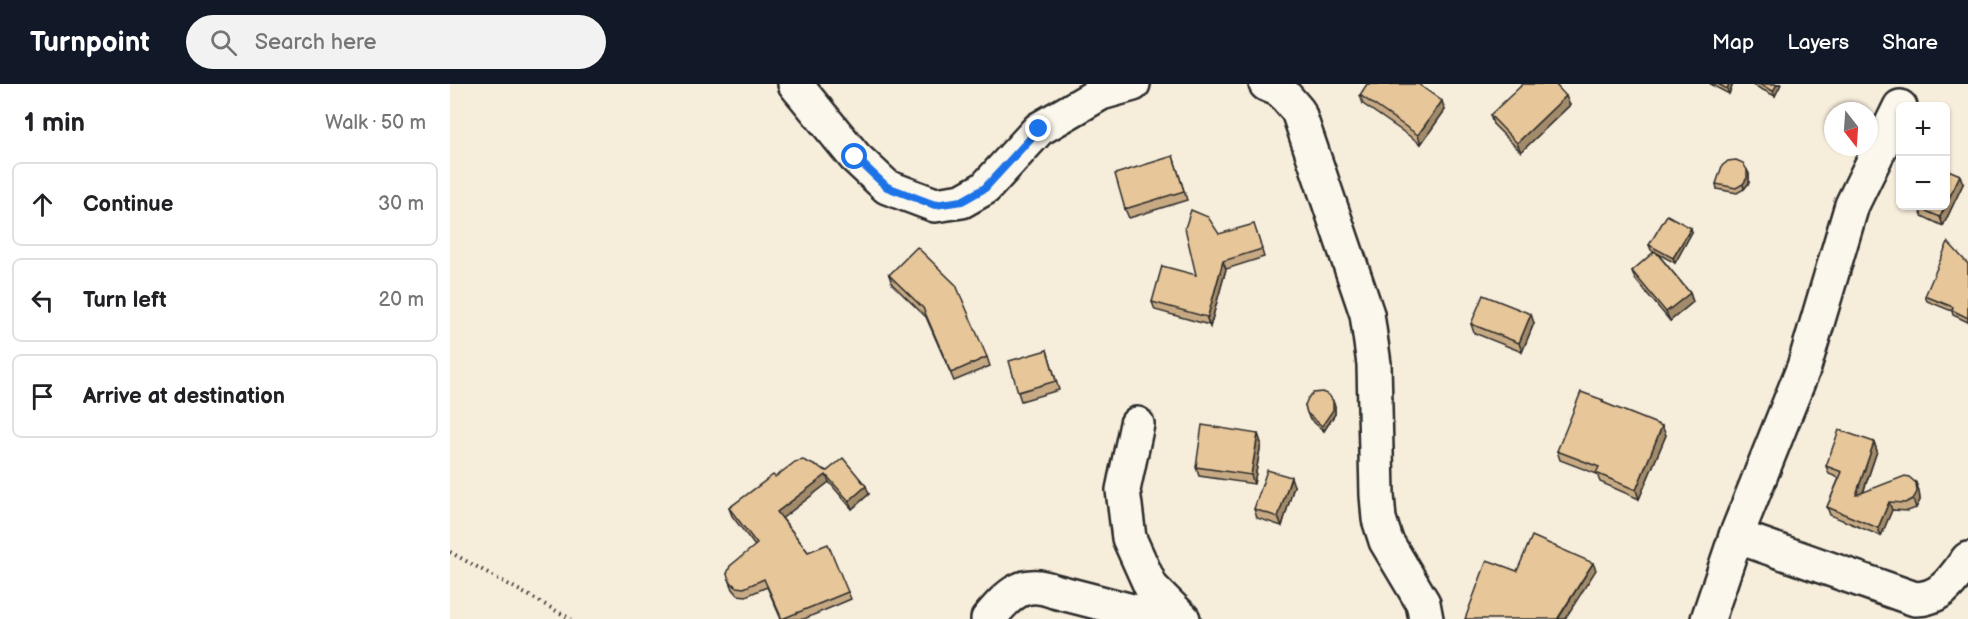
<!DOCTYPE html>
<meta charset="utf-8">
<style>
body{margin:0;font-family:"Balsamiq Sans",sans-serif;background:#f2f2f2;color:#202124}
.controls{position:absolute;right:18px;top:18px;display:grid;overflow:hidden;border-radius:9px;box-shadow:0 2px 4px #0004}
.controls button{width:54px;height:54px;display:grid;place-items:center;padding:0;border:0;border-bottom:2px solid #e0e0e0;background:#fff;color:#202124;font:30px sans-serif}
.compass{position:absolute;left:1374px;top:18px;width:54px;height:54px;border-radius:50%;background:#fff;box-shadow:0 2px 4px #0004;rotate:163deg}
.stop{position:absolute;width:18px;height:18px;margin:-14px;border:4px solid #1a73e8;border-radius:50%;background:#fff}
.stop.end{background:#1a73e8;border-color:#fff;box-shadow:0 2px 6px #0008}
.list{margin:0;padding:0;list-style:none}
h2{display:flex;justify-content:space-between;align-items:center;height:78px;margin:0;padding:0 24px;font-size:26px}
h2 small{font-size:20px;font-weight:400;color:#757577}
.list li{display:grid;grid-template-columns:39px 1fr auto;gap:18px;align-items:center;box-sizing:border-box;height:84px;margin:0 12px 12px;padding:0 12px;border:2px solid #e0e0e0;border-radius:9px}
.list b{display:block;font-size:22px;white-space:nowrap}
.list em{font-size:20px;font-style:normal;color:#757577}
.icon{flex:none;width:33px;height:33px;fill:none;stroke:currentColor;stroke-width:2;stroke-linecap:round;stroke-linejoin:round}
.map{position:relative;flex:none;width:1518px;height:535px;overflow:hidden}
header{display:flex;align-items:center;gap:36px;box-sizing:border-box;height:84px;padding:0 30px;background:#111827;color:#fff}
header strong{font-size:28px}
nav{display:flex;gap:33px;margin-inline-start:auto;font-size:21px}
.search{width:420px;height:54px;background:#f2f2f2;display:flex;align-items:center;gap:15px;box-sizing:border-box;padding:0 21px;border-radius:33px;color:#757577;font-size:22px}
main{display:flex}
aside{flex:1;background:#fff}
.map>svg:first-child{display:block}
</style>
<header>
<strong>Turnpoint</strong>
<div class="search"><svg class="icon" aria-label="search" viewBox="0 0 24 24"><circle cx="10" cy="10" r="6"/><path d="M15 15l6 6"/></svg>Search here</div>
<nav><a>Map</a><a>Layers</a><a>Share</a></nav>
</header>
<main>
<aside>
<h2>1 min<small>Walk · 50 m</small></h2>
<ul class="list">
<li><svg class="icon" aria-label="ahead" viewBox="0 0 24 24"><path d="M12 20V5M6 11l6-6 6 6"/></svg><div><b>Continue</b></div><em>30 m</em></li>
<li><svg class="icon" aria-label="left" viewBox="0 0 24 24"><path d="M17 20v-9H6M10 6l-5 5 5 5"/></svg><div><b>Turn left</b></div><em>20 m</em></li>
<li><svg class="icon" aria-label="arrive" viewBox="0 0 24 24"><path d="M6 21V4h12l-3 4 3 4H6"/></svg><div><b>Arrive at destination</b></div></li>
</ul>
</aside>
<div class="map">
<svg width="1518" height="535" viewBox="0 0 1518 535">
<rect width="100%" height="100%" fill="#f7eddb"/>
<filter id="ink" filterUnits="userSpaceOnUse"><feTurbulence type="fractalNoise" baseFrequency=".0167" numOctaves="2"/><feDisplacementMap in="SourceGraphic" scale="12" xChannelSelector="R" yChannelSelector="G"/><feConvolveMatrix kernelMatrix="1 2 1 2 8 2 1 2 1" color-interpolation-filters="sRGB"/></filter>
<g filter="url(#ink)">
<g fill="none" stroke-linecap="round" stroke-linejoin="round">
<defs>
<g id="minor">
<path d="M 345,0 L 405,73 L 437,103 L 485,121 L 512,117 L 535,104 L 589,45 L 651,9 L 683,0"/>
<path d="M 816,0 L 830,6 L 848,27 L 917,230 L 924,280 L 927,411 L 929,435 L 936,457 L 973,519 L 976,535"/>
<path d="M 687,340 L 673,406 L 679,454 L 701,503 L 733,535"/>
<path d="M 1286,452 L 1465,515 C 1492,515 1503,495 1518,475"/>
<path d="M 538,535 C 558,512 572,494 604,507 L 713,535"/>
<path d="M 1258,535 L 1286,452 L 1354,283 L 1402,121 L 1450,23"/>
</g>
</defs>
<use href="#minor" stroke="#2b2b2b" stroke-width="38"/>
<path stroke="#2b2b2b" stroke-width="4" stroke-dasharray="1.5 4.5" stroke-linecap="butt" d="M 0,468 L 121,535"/>
<use href="#minor" stroke="#fbf7ec" stroke-width="33"/>
</g>
<g fill="#c7aa84" stroke="#2b2b2b" stroke-width="1.5">
<path d="M 1260,0 L 1283,0 L 1279,10 Z"/>
<path d="M 1301,0 L 1331,0 L 1325,12 Z"/>
<path d="M 910,11 L 995,26 L 971,60 L 913,20 Z"/>
<path d="M 1120,21 L 1071,68 L 1043,40 L 1040,31 Z"/>
<path d="M 723,72 L 737,116 L 679,134 L 675,125 Z"/>
<path d="M 1297,86 L 1299,90 L 1299,99 L 1294,105 L 1287,109 L 1267,105 L 1266,100 Z"/>
<path d="M 1513,100 L 1493,142 L 1472,132 L 1469,124 Z"/>
<path d="M 806,147 L 814,173 L 776,185 L 760,243 L 759,241 L 705,226 L 702,218 L 746,191 L 769,150 Z"/>
<path d="M 1242,148 L 1225,179 L 1207,169 L 1240,209 L 1243,218 L 1220,237 L 1185,195 L 1182,187 L 1204,168 L 1201,166 L 1199,161 Z"/>
<path d="M 1518,180 L 1518,238 L 1503,231 L 1502,227 L 1477,217 L 1475,212 Z"/>
<path d="M 439,191 L 537,273 L 540,282 L 504,297 L 476,233 L 442,200 Z"/>
<path d="M 1084,239 L 1072,268 L 1024,249 L 1021,240 Z"/>
<path d="M 597,266 L 609,306 L 571,317 L 568,308 Z"/>
<path d="M 1153,316 L 1154,319 L 1216,351 L 1189,415 L 1150,398 L 1147,390 L 1110,376 L 1107,367 Z"/>
<path d="M 855,321 L 885,322 L 885,330 L 874,347 L 859,334 Z"/>
<path d="M 808,350 L 811,359 L 804,400 L 749,392 L 746,383 Z"/>
<path d="M 1424,358 L 1427,367 L 1413,409 L 1466,399 L 1469,407 L 1470,416 L 1466,424 L 1458,427 L 1442,426 L 1431,452 L 1380,431 L 1377,423 L 1389,394 L 1379,390 L 1376,382 Z"/>
<path d="M 377,387 L 419,410 L 402,425 L 379,398 L 332,434 L 358,468 L 398,508 L 401,515 L 354,535 L 331,535 L 317,503 L 296,512 L 288,511 L 283,505 L 277,490 L 305,462 L 282,432 L 279,424 L 325,393 Z"/>
<path d="M 844,402 L 832,442 L 807,434 L 804,425 Z"/>
</g>
<g fill="#a28b6b" stroke="#2b2b2b" stroke-width="1.5">
<path d="M 1279,0 L 1283,0 L 1279,10 L 1277,5 Z"/>
<path d="M 1327,0 L 1331,0 L 1325,12 L 1323,7 Z"/>
<path d="M 1116,12 L 1120,21 L 1071,68 L 1067,59 Z"/>
<path d="M 992,17 L 995,26 L 971,60 L 968,51 Z"/>
<path d="M 1297,86 L 1299,90 L 1299,99 L 1294,105 L 1293,100 Z"/>
<path d="M 1510,91 L 1513,100 L 1493,142 L 1490,133 Z"/>
<path d="M 1241,144 L 1242,148 L 1225,179 L 1223,174 Z"/>
<path d="M 773,177 L 776,185 L 760,243 L 757,235 Z"/>
<path d="M 1240,209 L 1243,218 L 1220,237 L 1216,228 Z"/>
<path d="M 1081,230 L 1084,239 L 1072,268 L 1069,259 Z"/>
<path d="M 883,317 L 885,322 L 885,330 L 874,347 L 872,342 Z"/>
<path d="M 1212,342 L 1216,351 L 1189,415 L 1186,406 Z"/>
<path d="M 808,350 L 811,359 L 804,400 L 801,391 Z"/>
<path d="M 1424,358 L 1427,367 L 1409,420 L 1406,411 Z"/>
<path d="M 376,391 L 379,398 L 330,436 L 327,428 Z"/>
<path d="M 841,393 L 844,402 L 832,442 L 828,433 Z"/>
<path d="M 1466,399 L 1469,407 L 1470,416 L 1466,424 L 1463,415 Z"/>
<path d="M 416,402 L 419,410 L 402,425 L 399,417 Z"/>
<path d="M 1439,418 L 1442,426 L 1431,452 L 1428,444 Z"/>
<path d="M 1143,479 L 1146,486 L 1115,535 L 1108,535 Z"/>
</g>
<g fill="#e7c699" stroke="#2b2b2b" stroke-width="1.5">
<path d="M 917,0 L 968,0 L 992,17 L 968,51 L 910,11 Z"/>
<path d="M 1073,0 L 1105,0 L 1116,12 L 1067,59 L 1040,31 Z"/>
<path d="M 1268,0 L 1279,0 L 1277,5 Z"/>
<path d="M 1309,0 L 1327,0 L 1323,7 Z"/>
<path d="M 723,72 L 734,107 L 675,125 L 665,90 Z"/>
<path d="M 1286,76 L 1293,79 L 1297,86 L 1297,94 L 1293,100 L 1286,104 L 1266,100 L 1272,82 L 1278,77 Z"/>
<path d="M 1496,85 L 1510,91 L 1490,133 L 1469,124 L 1470,122 L 1496,122 Z"/>
<path d="M 741,126 L 758,133 L 769,150 L 804,140 L 812,165 L 773,177 L 757,235 L 757,233 L 702,218 L 712,182 L 746,191 L 735,144 Z"/>
<path d="M 1217,131 L 1241,144 L 1223,174 L 1199,161 Z"/>
<path d="M 1498,158 L 1518,180 L 1518,234 L 1502,226 L 1503,223 L 1475,212 Z"/>
<path d="M 467,163 L 506,201 L 537,273 L 501,289 L 473,224 L 439,191 Z"/>
<path d="M 1205,167 L 1240,209 L 1216,228 L 1182,187 Z"/>
<path d="M 1033,211 L 1081,230 L 1069,259 L 1021,240 Z"/>
<path d="M 597,266 L 606,297 L 568,308 L 559,277 Z"/>
<path d="M 872,308 L 879,311 L 883,317 L 883,326 L 872,342 L 857,329 L 855,321 L 858,314 L 863,309 Z"/>
<path d="M 1131,308 L 1153,316 L 1152,318 L 1212,342 L 1186,406 L 1146,389 L 1149,383 L 1107,367 Z"/>
<path d="M 752,341 L 808,350 L 801,391 L 746,383 Z"/>
<path d="M 1389,346 L 1424,358 L 1406,411 L 1455,392 L 1459,393 L 1466,399 L 1467,408 L 1463,415 L 1455,419 L 1439,418 L 1428,444 L 1377,423 L 1392,388 L 1376,382 Z"/>
<path d="M 393,374 L 416,402 L 399,417 L 376,391 L 327,428 L 358,468 L 378,460 L 398,508 L 332,535 L 314,495 L 294,504 L 286,503 L 280,497 L 277,490 L 280,482 L 307,460 L 279,424 L 323,391 L 325,393 L 345,378 L 353,376 L 377,387 Z"/>
<path d="M 817,386 L 841,393 L 828,433 L 804,425 Z"/>
<path d="M 1082,452 L 1143,479 L 1108,534 L 1110,535 L 1015,535 L 1037,476 L 1067,487 Z"/>
</g>
</g>
<g fill="none" stroke-linecap="round" stroke-linejoin="round" filter="url(#ink)">
<path stroke="#1a73e8" stroke-width="8" d="M 405,73 L 437,103 L 485,121 L 512,117 L 535,104 L 589,45"/>
</g>
</svg>
<div class="controls">
<button>+</button>
<button>−</button>
</div>
<svg class="compass" viewBox="-18 -18 36 36"><path d="M0-13l5 13h-10z" fill="#e53935"/><path d="M0 13l5-13h-10z" fill="#757577"/></svg>
<div class="stop" style="left:405px;top:73px"></div>
<div class="stop end" style="left:589px;top:45px"></div>
</div>
</main>
